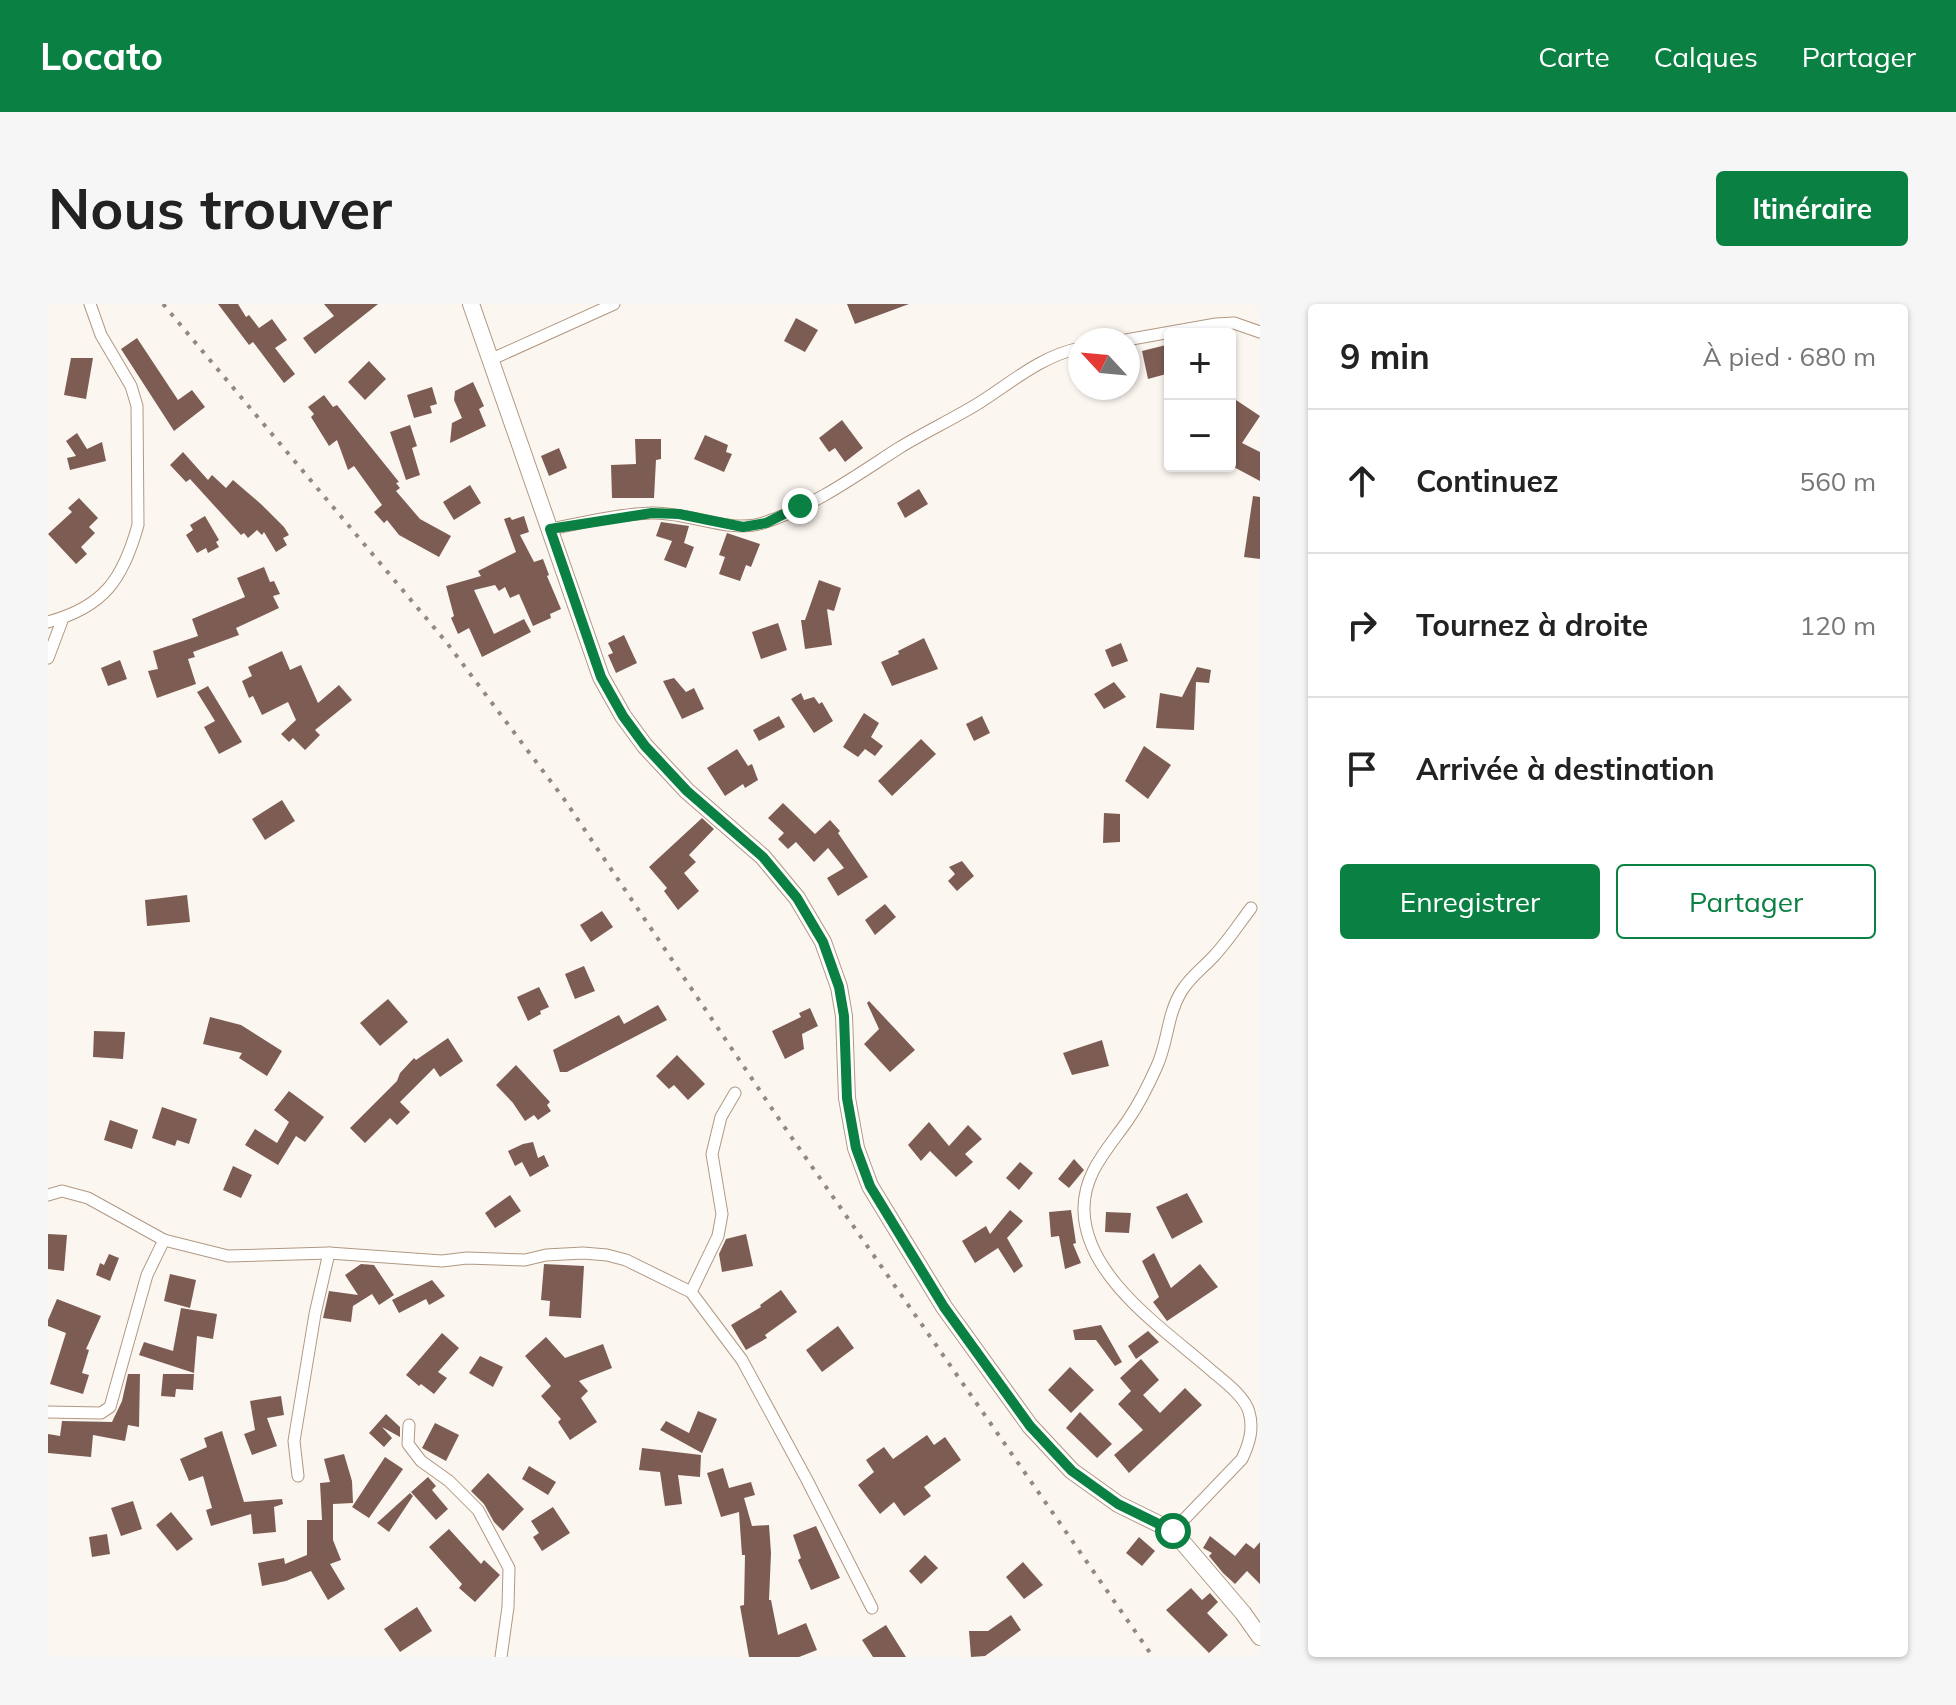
<!DOCTYPE html>
<html lang="fr">
<meta charset="utf-8">
<style>
body{margin:0;font-family:Mulish,sans-serif;background:#f6f6f6;color:#222}
.controls{position:absolute;right:24px;top:24px;display:grid;overflow:hidden;border-radius:8px;box-shadow:0 2px 6px #0004}
.controls button{width:72px;height:72px;display:grid;place-items:center;padding:0;border:0;border-bottom:2px solid #e0e0e0;background:#fff;color:#222;font:40px sans-serif}
.compass{position:absolute;left:1020px;top:24px;width:72px;height:72px;border-radius:50%;background:#fff;box-shadow:0 2px 6px #0004;rotate:296deg}
.stop{position:absolute;width:24px;height:24px;margin:-18px;border:6px solid #0b8043;border-radius:50%;background:#fff}
.stop.end{background:#0b8043;border-color:#fff;box-shadow:0 2px 8px #0008}
.list{margin:0;padding:0;list-style:none}
h2{display:flex;justify-content:space-between;align-items:center;height:104px;margin:0;padding:0 32px;font-size:34px}
h2 small{font-size:26px;font-weight:400;color:#767676}
.list li{display:grid;grid-template-columns:52px 1fr auto;gap:24px;align-items:center;box-sizing:border-box;height:144px;padding:0 32px;border-top:2px solid #e0e0e0}
.list b{display:block;font-size:30px;white-space:nowrap}
.list em{font-size:26px;font-style:normal;color:#767676}
.actions{display:flex;gap:16px;padding:24px 32px}
.actions a{flex:1;padding:18px 0;border:2px solid #0b8043;border-radius:8px;text-align:center;font-size:28px;color:#0b8043}
.actions .main{background:#0b8043;color:#fff}
.icon{flex:none;width:44px;height:44px;fill:none;stroke:currentColor;stroke-width:2;stroke-linecap:round;stroke-linejoin:round}
.map{position:relative;flex:none;width:1212px;height:1353px;overflow:hidden;border-radius:8px}
header{display:flex;align-items:center;gap:48px;box-sizing:border-box;height:112px;padding:0 40px;background:#0b8043;color:#fff}
header strong{font-size:38px}
nav{display:flex;gap:44px;margin-inline-start:auto;font-size:28px}
.intro{display:flex;align-items:center;justify-content:space-between;box-sizing:border-box;height:192px;padding:0 48px}
h1{margin:0;font-size:56px}
.button{padding:20px 36px;border-radius:8px;background:#0b8043;color:#fff;font-size:28px;font-weight:700}
main{display:flex;gap:48px;padding:0 48px}
aside{flex:1;background:#fff;border-radius:8px;box-shadow:0 2px 6px #0004}
.map>svg:first-child{display:block}
</style>
<header>
<strong>Locato</strong>
<nav><a>Carte</a><a>Calques</a><a>Partager</a></nav>
</header>
<div class="intro"><h1>Nous trouver</h1><a class="button">Itinéraire</a></div>
<main>
<div class="map">
<svg width="1212" height="1353" viewBox="0 0 1212 1353">
<rect width="100%" height="100%" fill="#fcf6f1"/>
<g fill="#7d5d53">
<path d="M 170,0 L 190,0 L 198,13 L 201,11 L 211,24 L 224,15 L 239,36 L 227,44 L 247,70 L 236,79 L 205,38 L 201,41 Z"/>
<path d="M 276,0 L 330,0 L 267,50 L 255,34 L 286,12 Z"/>
<path d="M 799,0 L 861,0 L 807,20 Z"/>
<path d="M 748,14 L 770,26 L 757,48 L 736,37 Z"/>
<path d="M 89,34 L 130,96 L 144,86 L 157,103 L 126,127 L 73,45 Z"/>
<path d="M 1118,41 L 1122,69 L 1100,75 L 1094,47 Z"/>
<path d="M 23,54 L 45,54 L 38,95 L 16,91 Z"/>
<path d="M 321,57 L 338,75 L 317,96 L 300,78 Z"/>
<path d="M 425,78 L 436,102 L 431,105 L 438,122 L 402,139 L 404,119 L 414,114 L 406,96 L 407,87 Z"/>
<path d="M 384,83 L 389,100 L 382,102 L 384,109 L 366,114 L 359,91 Z"/>
<path d="M 276,91 L 285,103 L 289,101 L 351,178 L 348,179 L 352,184 L 348,187 L 372,215 L 403,232 L 391,253 L 351,231 L 339,216 L 336,219 L 326,208 L 334,201 L 306,162 L 300,166 L 289,136 L 281,142 L 263,113 L 266,110 L 260,103 Z"/>
<path d="M 1182,92 L 1212,112 L 1194,139 L 1212,148 L 1212,177 L 1182,161 L 1182,132 L 1185,134 L 1188,127 L 1182,123 Z"/>
<path d="M 794,116 L 815,144 L 797,158 L 787,144 L 781,148 L 771,134 Z"/>
<path d="M 362,121 L 369,142 L 364,144 L 372,171 L 358,176 L 342,128 Z"/>
<path d="M 29,129 L 39,145 L 54,138 L 58,157 L 22,166 L 19,154 L 28,152 L 18,137 Z"/>
<path d="M 657,131 L 680,141 L 678,148 L 684,150 L 676,168 L 646,155 Z"/>
<path d="M 587,135 L 613,135 L 613,155 L 608,156 L 606,194 L 564,194 L 563,161 L 588,160 Z"/>
<path d="M 511,144 L 519,164 L 501,172 L 493,152 Z"/>
<path d="M 135,148 L 160,176 L 164,171 L 178,184 L 185,176 L 214,201 L 236,223 L 241,231 L 235,234 L 239,241 L 228,248 L 216,228 L 214,231 L 209,226 L 200,234 L 196,229 L 193,231 L 142,175 L 138,178 L 122,161 Z"/>
<path d="M 422,181 L 433,199 L 406,216 L 395,198 Z"/>
<path d="M 871,185 L 880,200 L 857,214 L 849,199 Z"/>
<path d="M 1205,192 L 1212,193 L 1212,255 L 1196,253 Z"/>
<path d="M 31,194 L 50,214 L 41,223 L 47,229 L 33,243 L 39,250 L 28,260 L 0,230 L 24,208 L 20,204 Z"/>
<path d="M 157,212 L 171,236 L 168,238 L 171,243 L 160,249 L 158,244 L 149,249 L 138,231 L 145,226 L 142,221 Z"/>
<path d="M 476,212 L 481,228 L 472,231 L 486,258 L 495,255 L 501,271 L 499,272 L 513,305 L 502,310 L 503,314 L 485,322 L 471,290 L 462,294 L 457,283 L 451,287 L 447,281 L 426,286 L 446,330 L 476,315 L 483,328 L 434,353 L 421,324 L 410,330 L 403,314 L 406,312 L 398,282 L 433,272 L 430,267 L 468,248 L 456,215 L 462,213 L 464,216 Z"/>
<path d="M 613,218 L 641,222 L 636,239 L 646,243 L 638,264 L 616,256 L 624,237 L 608,232 Z"/>
<path d="M 679,229 L 712,240 L 703,263 L 698,261 L 692,277 L 671,270 L 677,253 L 671,251 Z"/>
<path d="M 216,263 L 222,278 L 226,277 L 232,290 L 225,292 L 231,304 L 188,324 L 191,331 L 145,348 L 147,353 L 140,355 L 148,380 L 109,394 L 100,367 L 110,365 L 105,347 L 150,332 L 144,315 L 197,293 L 189,274 Z"/>
<path d="M 771,276 L 793,284 L 786,307 L 779,305 L 784,341 L 757,345 L 753,316 L 757,316 Z"/>
<path d="M 730,319 L 739,346 L 713,355 L 704,328 Z"/>
<path d="M 576,331 L 589,359 L 568,369 L 560,351 L 565,349 L 560,339 Z"/>
<path d="M 876,334 L 890,365 L 844,382 L 833,358 L 851,350 L 850,347 Z"/>
<path d="M 1073,339 L 1080,357 L 1064,363 L 1057,346 Z"/>
<path d="M 234,347 L 242,366 L 253,361 L 270,399 L 291,381 L 304,396 L 267,426 L 272,431 L 257,446 L 245,434 L 241,438 L 233,430 L 248,416 L 240,398 L 214,411 L 205,392 L 201,394 L 194,377 L 204,372 L 200,363 Z"/>
<path d="M 72,356 L 79,375 L 60,382 L 53,364 Z"/>
<path d="M 1149,363 L 1163,366 L 1161,379 L 1148,378 L 1146,426 L 1108,424 L 1112,389 L 1134,393 Z"/>
<path d="M 626,374 L 638,388 L 646,384 L 656,405 L 634,415 L 615,377 Z"/>
<path d="M 1066,378 L 1078,393 L 1056,405 L 1046,390 Z"/>
<path d="M 160,382 L 194,438 L 171,450 L 156,423 L 167,417 L 149,388 Z"/>
<path d="M 753,389 L 756,396 L 766,393 L 771,400 L 774,398 L 785,417 L 766,429 L 743,395 Z"/>
<path d="M 816,409 L 831,419 L 823,433 L 835,442 L 827,452 L 817,445 L 810,453 L 795,443 Z"/>
<path d="M 731,412 L 737,423 L 711,437 L 705,426 Z"/>
<path d="M 934,412 L 942,429 L 926,437 L 918,420 Z"/>
<path d="M 873,435 L 888,450 L 844,492 L 830,477 Z"/>
<path d="M 1096,442 L 1123,461 L 1100,495 L 1077,477 Z"/>
<path d="M 689,445 L 700,462 L 704,460 L 710,476 L 697,484 L 695,480 L 677,492 L 659,464 Z"/>
<path d="M 234,496 L 247,517 L 217,536 L 204,515 Z"/>
<path d="M 735,499 L 767,530 L 782,516 L 792,527 L 790,529 L 820,573 L 790,592 L 779,574 L 796,564 L 780,544 L 766,558 L 748,538 L 740,545 L 730,535 L 736,529 L 720,514 Z"/>
<path d="M 1056,509 L 1072,510 L 1072,538 L 1055,539 Z"/>
<path d="M 654,514 L 666,525 L 641,551 L 648,558 L 636,569 L 651,587 L 630,606 L 616,587 L 619,584 L 601,563 Z"/>
<path d="M 914,557 L 926,572 L 909,587 L 900,577 L 907,570 L 901,563 Z"/>
<path d="M 139,591 L 142,618 L 99,622 L 97,596 Z"/>
<path d="M 837,600 L 848,613 L 827,631 L 817,616 Z"/>
<path d="M 554,607 L 565,623 L 543,638 L 532,621 Z"/>
<path d="M 536,662 L 547,687 L 527,695 L 517,670 Z"/>
<path d="M 491,683 L 501,703 L 492,707 L 493,710 L 480,717 L 469,693 Z"/>
<path d="M 340,695 L 360,718 L 332,742 L 312,719 Z"/>
<path d="M 821,697 L 867,746 L 842,768 L 816,740 L 831,725 L 819,699 Z"/>
<path d="M 610,701 L 619,716 L 519,768 L 512,768 L 505,746 L 571,711 L 576,720 Z"/>
<path d="M 762,704 L 770,722 L 754,730 L 756,745 L 737,755 L 724,727 L 753,713 L 751,709 Z"/>
<path d="M 162,713 L 193,721 L 234,747 L 219,772 L 191,754 L 194,749 L 155,740 Z"/>
<path d="M 46,727 L 77,728 L 75,755 L 45,753 Z"/>
<path d="M 400,734 L 415,757 L 392,773 L 386,764 L 352,798 L 362,808 L 349,821 L 342,814 L 317,839 L 302,824 L 349,777 L 352,769 L 366,754 L 368,756 Z"/>
<path d="M 1054,736 L 1061,762 L 1024,771 L 1015,749 Z"/>
<path d="M 629,751 L 657,780 L 640,796 L 626,781 L 621,785 L 608,772 Z"/>
<path d="M 468,761 L 502,798 L 499,801 L 503,807 L 490,816 L 486,811 L 477,817 L 465,799 L 448,781 Z"/>
<path d="M 241,787 L 276,813 L 257,838 L 248,832 L 230,861 L 197,841 L 207,825 L 229,839 L 241,818 L 226,806 Z"/>
<path d="M 114,803 L 149,815 L 141,840 L 129,836 L 127,842 L 104,834 Z"/>
<path d="M 62,816 L 90,826 L 84,845 L 56,836 Z"/>
<path d="M 881,818 L 901,842 L 920,821 L 934,835 L 917,850 L 925,858 L 908,873 L 882,847 L 873,857 L 860,841 Z"/>
<path d="M 485,838 L 490,854 L 496,851 L 501,862 L 482,873 L 474,858 L 467,862 L 460,847 L 475,840 Z"/>
<path d="M 1026,855 L 1036,866 L 1021,884 L 1010,875 Z"/>
<path d="M 972,858 L 985,869 L 971,886 L 958,874 Z"/>
<path d="M 185,862 L 204,871 L 193,894 L 175,886 Z"/>
<path d="M 1139,889 L 1155,918 L 1124,935 L 1108,903 Z"/>
<path d="M 462,891 L 473,907 L 447,924 L 437,909 Z"/>
<path d="M 962,906 L 975,917 L 959,934 L 975,962 L 966,969 L 950,944 L 927,959 L 914,937 L 938,922 L 942,930 Z"/>
<path d="M 1023,906 L 1028,939 L 1025,940 L 1033,959 L 1017,965 L 1011,932 L 1003,933 L 1001,908 Z"/>
<path d="M 1058,908 L 1083,909 L 1081,929 L 1057,928 Z"/>
<path d="M 0,930 L 19,931 L 16,967 L 0,965 Z"/>
<path d="M 698,930 L 705,962 L 674,968 L 671,950 L 678,935 Z"/>
<path d="M 1106,949 L 1123,984 L 1152,960 L 1170,983 L 1119,1017 L 1105,998 L 1111,993 L 1094,957 Z"/>
<path d="M 61,950 L 71,954 L 62,977 L 48,971 L 52,959 L 56,961 Z"/>
<path d="M 313,960 L 326,961 L 346,991 L 331,1001 L 324,990 L 305,1002 L 303,1018 L 275,1014 L 281,987 L 310,991 L 297,971 Z"/>
<path d="M 496,960 L 536,962 L 533,1014 L 501,1012 L 502,997 L 493,996 Z"/>
<path d="M 122,970 L 148,976 L 142,1004 L 116,997 Z"/>
<path d="M 384,976 L 397,992 L 381,1001 L 378,995 L 351,1009 L 344,996 Z"/>
<path d="M 733,986 L 749,1008 L 717,1031 L 719,1034 L 698,1046 L 683,1021 L 713,1003 L 712,1001 Z"/>
<path d="M 9,995 L 53,1012 L 38,1045 L 41,1046 L 34,1069 L 41,1071 L 35,1090 L 2,1080 L 18,1029 L 0,1022 L 0,1016 Z"/>
<path d="M 133,1004 L 169,1010 L 165,1035 L 149,1032 L 146,1069 L 91,1051 L 96,1038 L 125,1047 Z"/>
<path d="M 1053,1021 L 1074,1058 L 1067,1062 L 1048,1036 L 1027,1036 L 1025,1026 Z"/>
<path d="M 790,1022 L 806,1044 L 774,1068 L 758,1046 Z"/>
<path d="M 1100,1027 L 1111,1038 L 1088,1055 L 1080,1042 Z"/>
<path d="M 394,1029 L 411,1044 L 390,1068 L 399,1074 L 386,1090 L 373,1080 L 371,1082 L 358,1071 Z"/>
<path d="M 498,1033 L 517,1054 L 555,1040 L 564,1064 L 531,1077 L 540,1087 L 533,1094 L 549,1118 L 522,1136 L 510,1118 L 513,1115 L 493,1092 L 503,1082 L 477,1052 Z"/>
<path d="M 432,1052 L 455,1063 L 445,1083 L 421,1069 Z"/>
<path d="M 1093,1055 L 1111,1076 L 1095,1091 L 1112,1109 L 1137,1084 L 1154,1101 L 1081,1169 L 1066,1151 L 1095,1126 L 1070,1100 L 1083,1087 L 1072,1074 Z"/>
<path d="M 1022,1063 L 1046,1086 L 1023,1109 L 1000,1086 Z"/>
<path d="M 80,1070 L 92,1070 L 91,1123 L 80,1121 L 77,1137 L 45,1131 L 43,1153 L 0,1149 L 0,1130 L 12,1132 L 14,1117 L 64,1118 L 74,1097 Z"/>
<path d="M 115,1070 L 146,1070 L 145,1086 L 128,1085 L 127,1093 L 113,1092 Z"/>
<path d="M 233,1092 L 236,1111 L 219,1114 L 229,1142 L 204,1151 L 196,1130 L 207,1126 L 202,1097 Z"/>
<path d="M 650,1107 L 669,1115 L 654,1149 L 612,1126 L 618,1117 L 641,1129 Z"/>
<path d="M 1032,1108 L 1064,1140 L 1049,1154 L 1018,1124 Z"/>
<path d="M 338,1110 L 352,1123 L 352,1133 L 334,1123 L 344,1134 L 336,1143 L 321,1129 Z"/>
<path d="M 387,1119 L 411,1131 L 398,1157 L 374,1144 Z"/>
<path d="M 174,1127 L 196,1198 L 234,1195 L 235,1200 L 226,1203 L 228,1228 L 205,1230 L 203,1210 L 163,1222 L 158,1206 L 164,1204 L 155,1172 L 141,1177 L 132,1155 L 159,1143 L 156,1134 Z"/>
<path d="M 879,1131 L 886,1141 L 897,1133 L 913,1156 L 876,1183 L 883,1192 L 856,1212 L 846,1198 L 832,1210 L 810,1181 L 826,1168 L 818,1156 L 836,1143 L 845,1155 Z"/>
<path d="M 594,1144 L 653,1151 L 652,1173 L 630,1171 L 634,1200 L 617,1202 L 612,1168 L 591,1166 Z"/>
<path d="M 296,1150 L 304,1177 L 305,1199 L 285,1200 L 285,1236 L 293,1256 L 282,1260 L 297,1285 L 280,1296 L 263,1267 L 238,1277 L 214,1282 L 210,1259 L 236,1254 L 237,1260 L 259,1251 L 259,1216 L 274,1216 L 272,1179 L 282,1178 L 276,1155 Z"/>
<path d="M 337,1153 L 355,1165 L 321,1214 L 304,1203 Z"/>
<path d="M 481,1162 L 508,1178 L 500,1191 L 474,1175 Z"/>
<path d="M 675,1164 L 681,1184 L 703,1178 L 707,1191 L 696,1194 L 704,1222 L 721,1221 L 723,1249 L 721,1296 L 723,1296 L 730,1331 L 758,1319 L 769,1346 L 751,1353 L 701,1353 L 692,1302 L 696,1301 L 697,1251 L 694,1251 L 691,1208 L 673,1213 L 659,1169 Z"/>
<path d="M 440,1169 L 476,1205 L 455,1227 L 446,1218 L 436,1200 L 423,1187 Z"/>
<path d="M 380,1173 L 388,1182 L 384,1186 L 400,1205 L 388,1216 L 363,1188 Z"/>
<path d="M 362,1189 L 365,1192 L 341,1228 L 329,1219 Z"/>
<path d="M 85,1197 L 94,1225 L 73,1232 L 63,1204 Z"/>
<path d="M 505,1203 L 522,1229 L 494,1247 L 485,1233 L 491,1229 L 483,1217 Z"/>
<path d="M 123,1208 L 145,1235 L 129,1247 L 108,1221 Z"/>
<path d="M 768,1222 L 792,1274 L 763,1286 L 750,1256 L 753,1254 L 745,1231 Z"/>
<path d="M 401,1225 L 433,1260 L 436,1256 L 452,1271 L 427,1298 L 411,1284 L 414,1280 L 381,1243 Z"/>
<path d="M 59,1230 L 62,1250 L 44,1253 L 41,1233 Z"/>
<path d="M 1162,1232 L 1187,1252 L 1198,1239 L 1206,1245 L 1212,1238 L 1212,1280 L 1199,1267 L 1187,1280 L 1175,1269 L 1161,1252 L 1164,1249 L 1155,1244 Z"/>
<path d="M 1091,1233 L 1107,1247 L 1094,1262 L 1078,1249 Z"/>
<path d="M 877,1251 L 890,1264 L 873,1280 L 861,1267 Z"/>
<path d="M 975,1258 L 995,1281 L 976,1295 L 958,1273 Z"/>
<path d="M 1143,1284 L 1154,1296 L 1162,1289 L 1170,1298 L 1159,1309 L 1180,1331 L 1161,1349 L 1118,1306 Z"/>
<path d="M 369,1303 L 384,1327 L 352,1348 L 336,1325 Z"/>
<path d="M 963,1311 L 973,1326 L 937,1352 L 923,1353 L 921,1327 L 940,1327 Z"/>
<path d="M 838,1321 L 858,1353 L 825,1353 L 814,1336 Z"/>
</g>
<g fill="none" stroke-linecap="round" stroke-linejoin="round">
<defs>
<g id="street">
<path d="M 1078,36 L 1168,20 L 1186,19 L 1212,28"/>
<path d="M 444,55 L 566,0"/>
<path d="M 502,225 C 535,219 570,210 604,209 C 643,208 683,231 718,218 C 766,202 809,171 851,144 C 877,128 905,115 931,99 C 964,78 993,52 1032,44"/>
<path d="M 0,318 C 56,303 75,275 90,221 L 89,102 L 83,82 L 53,31 L 42,0"/>
<path d="M 0,354 L 15,314"/>
<path d="M 0,891 L 14,887 L 40,894 L 116,936 L 180,952 L 281,949 L 394,957 L 419,954 L 477,956 L 498,951 L 535,949 L 559,951 L 578,956 L 643,988 L 694,1056 L 759,1176 L 824,1304"/>
<path d="M 643,988 L 670,932 L 674,910 L 664,850 L 673,813 L 687,789"/>
<path d="M 0,1108 L 53,1109 L 62,1103 L 99,971 L 116,936"/>
<path d="M 361,1121 L 360,1140 L 373,1157 L 401,1177 L 430,1206 L 461,1264 L 460,1303 L 453,1353"/>
<path d="M 250,1172 L 246,1137 L 267,1010 L 281,949"/>
<path d="M 1125,1227 L 1194,1155 C 1201,1140 1206,1125 1201,1108 C 1197,1093 1177,1078 1165,1068 C 1119,1027 1038,975 1036,907 C 1035,869 1060,845 1080,816 C 1091,800 1101,780 1109,762 C 1120,738 1119,711 1133,688 C 1142,673 1155,664 1166,652 C 1180,637 1191,620 1203,604"/>
</g>
<path id="secondary" d="M 423,0 L 553,373 L 575,412 L 597,442 L 639,487 L 715,553 L 749,594 L 775,638 L 791,683 L 796,712 L 799,794 L 808,844 L 822,882 L 896,1003 L 982,1122 L 1024,1167 L 1070,1200 L 1125,1227 L 1195,1309 L 1212,1333"/>
</defs>
<use href="#street" stroke="#b19881" stroke-width="13"/>
<use href="#secondary" stroke="#b19881" stroke-width="18"/>
<use href="#street" stroke="#fff" stroke-width="11"/>
<use href="#secondary" stroke="#fff" stroke-width="16"/>
<path stroke="#928982" stroke-width="4" stroke-dasharray="4 8" stroke-linecap="butt" d="M 115,0 L 399,339 L 516,495 L 735,821 L 1105,1353"/>
</g>
<g fill="none" stroke-linecap="round" stroke-linejoin="round">
<path stroke="#0b8043" stroke-width="10" d="M 752,202 L 718,219 L 695,223 L 631,210 L 604,209 L 502,225 L 553,373 L 575,412 L 597,442 L 639,487 L 715,553 L 749,594 L 775,638 L 791,683 L 796,712 L 799,794 L 808,844 L 822,882 L 896,1003 L 982,1122 L 1024,1167 L 1070,1200 L 1125,1227"/>
</g>
</svg>
<div class="controls">
<button>+</button>
<button>−</button>
</div>
<svg class="compass" viewBox="-18 -18 36 36"><path d="M0-13l5 13h-10z" fill="#e53935"/><path d="M0 13l5-13h-10z" fill="#767676"/></svg>
<div class="stop" style="left:1125px;top:1227px"></div>
<div class="stop end" style="left:752px;top:202px"></div>
</div>
<aside>
<h2>9 min<small>À pied · 680 m</small></h2>
<ul class="list">
<li><svg class="icon" aria-label="ahead" viewBox="0 0 24 24"><path d="M12 20V5M6 11l6-6 6 6"/></svg><div><b>Continuez</b></div><em>560 m</em></li>
<li><svg class="icon" aria-label="right" viewBox="0 0 24 24"><path d="M7 20v-9h11M14 6l5 5-5 5"/></svg><div><b>Tournez à droite</b></div><em>120 m</em></li>
<li><svg class="icon" aria-label="arrive" viewBox="0 0 24 24"><path d="M6 21V4h12l-3 4 3 4H6"/></svg><div><b>Arrivée à destination</b></div></li>
</ul>
<div class="actions"><a class="main">Enregistrer</a><a>Partager</a></div>
</aside>
</main>
